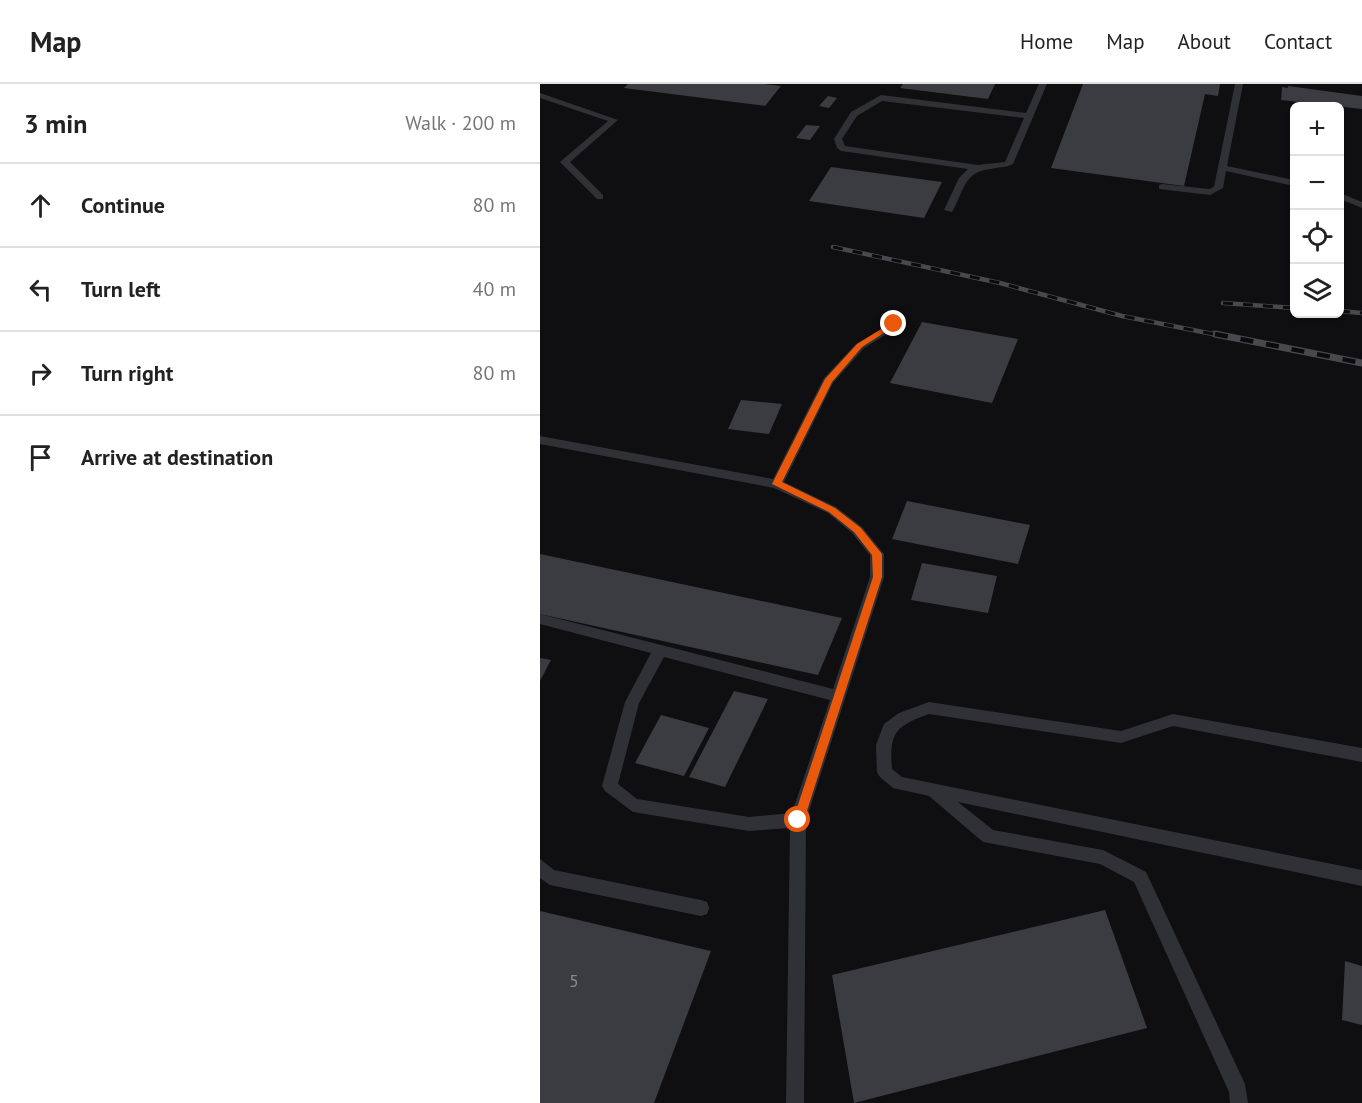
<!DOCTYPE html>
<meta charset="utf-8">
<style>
body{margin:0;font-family:"PT Sans",sans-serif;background:#f6f6f6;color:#222}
.controls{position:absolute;right:18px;top:18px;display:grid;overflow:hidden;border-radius:9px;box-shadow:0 2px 4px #0004}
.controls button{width:54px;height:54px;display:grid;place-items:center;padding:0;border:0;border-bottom:2px solid #e0e0e0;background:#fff;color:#222;font:30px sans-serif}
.stop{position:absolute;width:18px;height:18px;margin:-14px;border:4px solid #ea580c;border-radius:50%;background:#fff}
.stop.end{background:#ea580c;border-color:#fff;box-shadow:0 2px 6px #0008}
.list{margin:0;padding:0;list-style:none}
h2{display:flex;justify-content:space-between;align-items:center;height:78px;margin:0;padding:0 24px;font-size:26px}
h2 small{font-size:20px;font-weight:400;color:#767676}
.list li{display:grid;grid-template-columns:39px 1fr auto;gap:18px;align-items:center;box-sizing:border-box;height:84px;padding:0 24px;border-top:2px solid #e0e0e0}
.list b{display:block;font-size:22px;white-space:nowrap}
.list em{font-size:20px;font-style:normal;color:#767676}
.icon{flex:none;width:33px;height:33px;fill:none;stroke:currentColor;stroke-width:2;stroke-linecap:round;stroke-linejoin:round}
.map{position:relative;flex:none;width:822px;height:1019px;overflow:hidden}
header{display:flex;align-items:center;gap:36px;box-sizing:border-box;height:84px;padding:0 30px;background:#fff;border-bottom:2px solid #e0e0e0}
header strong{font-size:28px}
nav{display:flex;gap:33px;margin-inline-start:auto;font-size:21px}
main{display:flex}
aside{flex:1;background:#fff}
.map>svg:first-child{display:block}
</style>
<header>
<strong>Map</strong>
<nav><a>Home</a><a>Map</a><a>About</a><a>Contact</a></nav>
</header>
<main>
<aside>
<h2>3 min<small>Walk · 200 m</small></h2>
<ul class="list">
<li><svg class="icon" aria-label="ahead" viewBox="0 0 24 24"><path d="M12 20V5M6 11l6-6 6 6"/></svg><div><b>Continue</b></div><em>80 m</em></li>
<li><svg class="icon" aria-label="left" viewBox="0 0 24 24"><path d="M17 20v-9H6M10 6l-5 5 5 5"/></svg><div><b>Turn left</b></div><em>40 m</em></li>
<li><svg class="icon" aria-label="right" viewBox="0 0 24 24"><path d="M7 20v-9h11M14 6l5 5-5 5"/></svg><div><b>Turn right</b></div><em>80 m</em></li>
<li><svg class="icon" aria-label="arrive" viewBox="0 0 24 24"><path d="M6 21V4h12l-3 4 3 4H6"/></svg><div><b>Arrive at destination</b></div></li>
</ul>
</aside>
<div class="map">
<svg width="822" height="1019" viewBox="0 0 822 1019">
<rect width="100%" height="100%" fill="#0f0f11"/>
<g fill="#3b3c41">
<path d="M 88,0 L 224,0 L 241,2 L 225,22 L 84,4 Z"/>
<path d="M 363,0 L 455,0 L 448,15 L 360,4 Z"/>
<path d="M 543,0 L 680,0 L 678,12 L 665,10 L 644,102 L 511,84 Z"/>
<path d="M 748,2 L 822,12 L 822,25 L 741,16 L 742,3 L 748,4 Z"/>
<path d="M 288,12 L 297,14 L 289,24 L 279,22 Z"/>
<path d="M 266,41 L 280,42 L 270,56 L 256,54 Z"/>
<path d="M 291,83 L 402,98 L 384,134 L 269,117 Z"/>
<path d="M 382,238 L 478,255 L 452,319 L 350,299 Z"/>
<path d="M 201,316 L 242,320 L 229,350 L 188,345 Z"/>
<path d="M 367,417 L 490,441 L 478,480 L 352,455 Z"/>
<path d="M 0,470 L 302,534 L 278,591 L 0,530 Z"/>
<path d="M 382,479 L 457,492 L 448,529 L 371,516 Z"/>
<path d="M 0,574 L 11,576 L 0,597 Z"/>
<path d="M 194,607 L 228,615 L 185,703 L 149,693 Z"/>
<path d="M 121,631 L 169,644 L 144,692 L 95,679 Z"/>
<path d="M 565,826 L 607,944 L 314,1019 L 292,891 Z"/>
<path d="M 0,827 L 171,867 L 114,1019 L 0,1019 Z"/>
<path d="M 805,877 L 822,882 L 822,941 L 802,936 Z"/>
</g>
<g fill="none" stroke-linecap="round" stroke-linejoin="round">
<g fill="#303136" fill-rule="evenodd">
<path d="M 499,0 L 507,0 L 473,80 C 466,84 458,83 450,85 C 423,88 424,108 412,128 L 404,126 L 419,94 L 428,85 L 301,67 L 297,64 L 294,55 L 311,28 L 341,11 L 486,29 ZM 342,17 L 484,34 L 465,78 L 438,81 L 305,62 L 302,55 L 317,32 Z"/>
<path d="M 695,0 L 703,0 L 687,82 L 754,96 L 754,102 L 686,87 L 683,104 L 670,111 L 619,105 L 619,101 L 622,100 L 669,105 L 674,103 Z"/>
<path d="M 0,9 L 78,36 L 30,78 L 63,111 L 63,115 L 57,115 L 20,78 L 68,37 L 0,14 Z"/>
<path d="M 800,109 L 822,118 L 822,124 L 800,115 Z"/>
<path d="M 354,238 L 359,241 L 358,243 L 324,264 L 293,299 L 244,398 L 296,423 L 322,443 L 344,470 L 344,493 L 266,736 L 264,1019 L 246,1019 L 250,744 L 209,747 L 93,728 L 65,707 L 62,702 L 85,618 L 111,569 L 0,540 L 0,530 L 293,605 L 330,493 L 330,471 L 312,449 L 288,429 L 234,404 L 0,360 L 0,352 L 233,395 L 284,294 L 316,260 ZM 124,573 L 290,616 L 252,729 L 209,733 L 116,718 L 97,715 L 78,700 L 99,619 Z"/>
<path d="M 389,618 L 581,647 L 633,630 L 822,664 L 822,678 L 633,642 L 581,659 L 389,630 C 355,642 349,649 352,685 L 362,693 L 822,786 L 822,802 L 418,718 L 453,746 L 563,766 L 606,788 L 705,1000 L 708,1019 L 690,1019 L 689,1008 L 594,798 L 560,780 L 443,758 L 389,712 L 353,704 L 340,693 L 337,688 L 336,661 L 344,640 L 359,629 Z"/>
<path d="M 0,775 L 14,786 L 161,816 L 167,818 L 169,824 L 167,830 L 161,832 L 10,801 L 0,794 Z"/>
</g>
<defs>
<g id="rail-far1">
<path d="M 293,163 L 460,199 L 582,232 L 683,252"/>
<path d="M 683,219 L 754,224"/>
<path d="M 800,227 L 822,229"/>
</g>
<path id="rail" d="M 675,250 L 822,279"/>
</defs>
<use href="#rail-far1" stroke="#47494f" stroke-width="4.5"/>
<use href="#rail" stroke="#47494f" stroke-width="7"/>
<use href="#rail-far1" stroke="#0b0a0c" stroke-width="3" stroke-dasharray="10" stroke-linecap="butt"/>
<use href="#rail" stroke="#0b0a0c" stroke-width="4.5" stroke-dasharray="13" stroke-linecap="butt"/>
</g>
<path fill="#ea580c" d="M 351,239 L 358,240 L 322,263 L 292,298 L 242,398 L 295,424 L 321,444 L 342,470 L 342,493 L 264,736 L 258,741 L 253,736 L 333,493 L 332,471 L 314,448 L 289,428 L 232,400 L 285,295 L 317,260 Z"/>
<g text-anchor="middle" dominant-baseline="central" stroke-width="5" stroke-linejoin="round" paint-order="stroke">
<g font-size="18" fill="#868a96">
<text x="34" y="896">5</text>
</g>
</g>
</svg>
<div class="controls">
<button>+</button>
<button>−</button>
<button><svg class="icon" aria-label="locate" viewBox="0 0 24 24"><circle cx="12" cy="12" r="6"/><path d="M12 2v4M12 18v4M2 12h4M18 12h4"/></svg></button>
<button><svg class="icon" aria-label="layers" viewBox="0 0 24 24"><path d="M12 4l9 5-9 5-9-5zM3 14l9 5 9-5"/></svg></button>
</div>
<div class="stop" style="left:258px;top:736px"></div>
<div class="stop end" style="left:354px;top:240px"></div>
</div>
</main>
